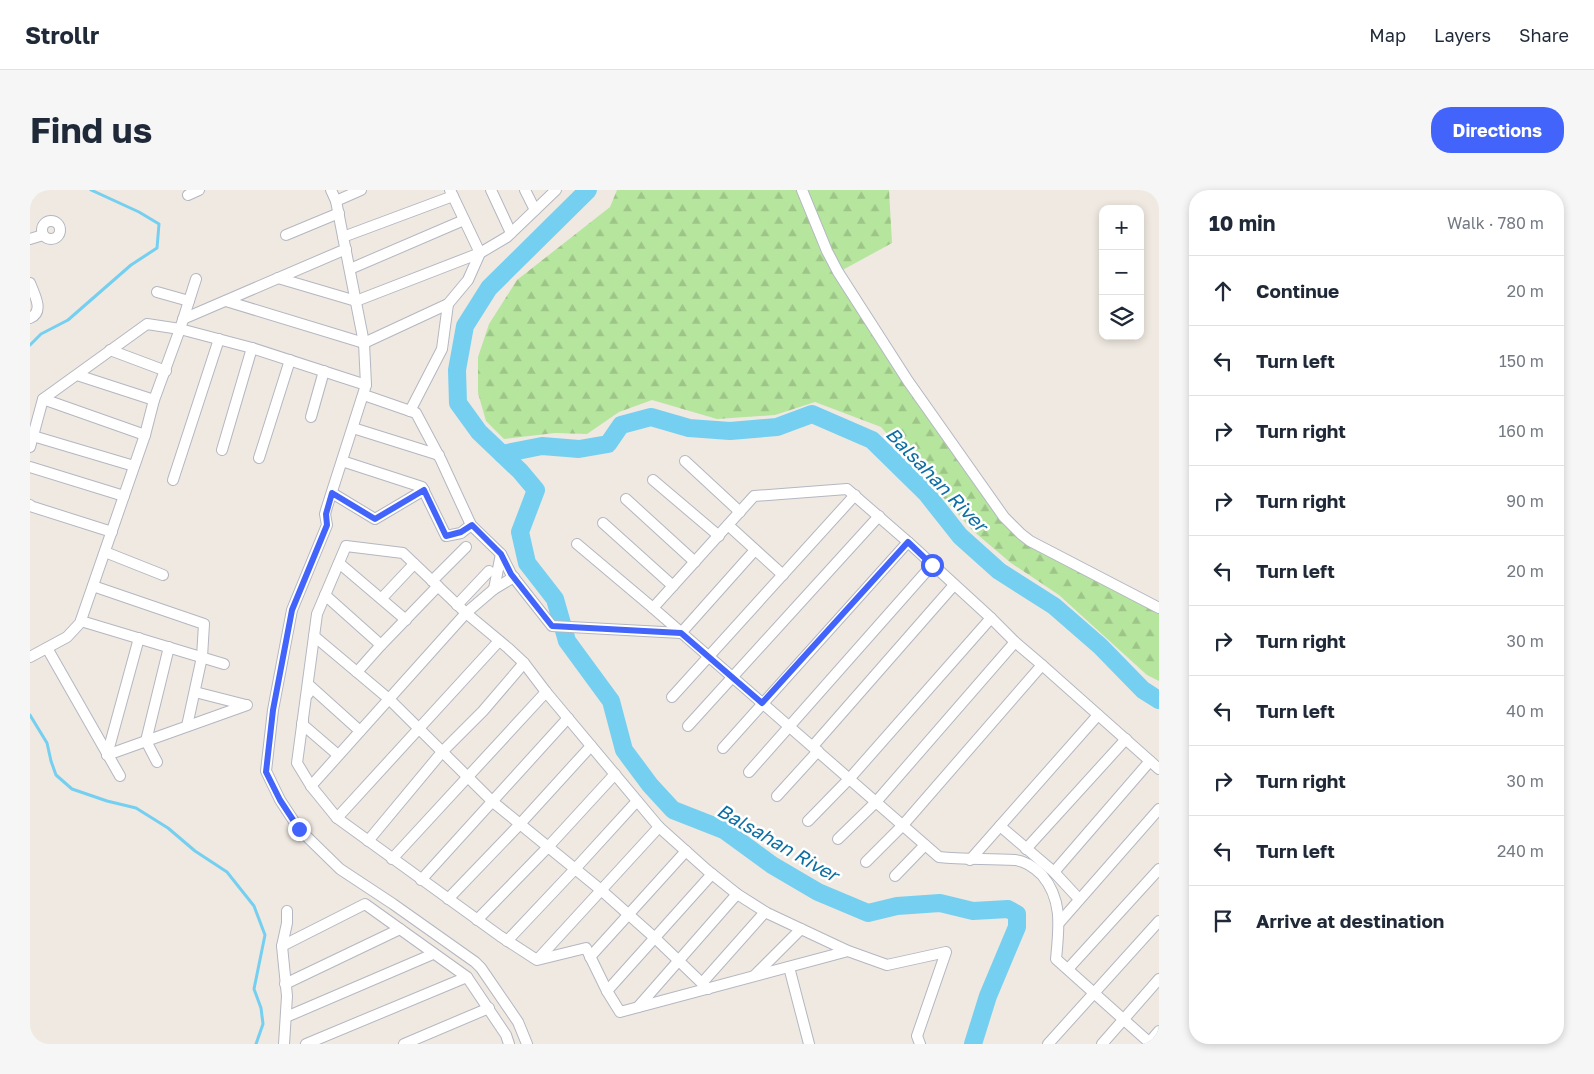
<!DOCTYPE html>
<meta charset="utf-8">
<style>
body{margin:0;font-family:"Golos Text",sans-serif;background:#f6f6f7;color:#1f2937}
.controls{position:absolute;right:15px;top:15px;display:grid;overflow:hidden;border-radius:10px;box-shadow:0 2px 8px #0003}
.controls button{width:45px;height:45px;display:grid;place-items:center;padding:0;border:0;border-bottom:1px solid #e0e1e3;background:#fff;color:#1f2937;font:25px sans-serif}
.stop{position:absolute;width:15px;height:15px;margin:-11px;border:4px solid #4264fb;border-radius:50%;background:#fff}
.stop.end{background:#4264fb;border-color:#fff;box-shadow:0 1px 5px #0008}
.list{margin:0;padding:0;list-style:none}
h2{display:flex;justify-content:space-between;align-items:center;height:65px;margin:0;padding:0 20px;font-size:21px}
h2 small{font-size:16px;font-weight:400;color:#747a83}
.list li{display:grid;grid-template-columns:32px 1fr auto;gap:15px;align-items:center;box-sizing:border-box;height:70px;padding:0 20px;border-top:1px solid #e0e1e3}
.list b{display:block;font-size:19px;white-space:nowrap}
.list em{font-size:16px;font-style:normal;color:#747a83}
.icon{flex:none;width:28px;height:28px;fill:none;stroke:currentColor;stroke-width:2;stroke-linecap:round;stroke-linejoin:round}
.map{position:relative;flex:none;width:1129px;height:854px;overflow:hidden;border-radius:20px}
header{display:flex;align-items:center;gap:30px;box-sizing:border-box;height:70px;padding:0 25px;background:#fff;border-bottom:1px solid #e0e1e3}
header strong{font-size:24px}
nav{display:flex;gap:28px;margin-inline-start:auto;font-size:18px}
.intro{display:flex;align-items:center;justify-content:space-between;box-sizing:border-box;height:120px;padding:0 30px}
h1{margin:0;font-size:35px}
.button{padding:12px 22px;border-radius:20px;background:#4264fb;color:#fff;font-size:18px;font-weight:700}
main{display:flex;gap:30px;padding:0 30px}
aside{flex:1;background:#fff;border-radius:20px;box-shadow:0 2px 8px #0003}
.map>svg:first-child{display:block}
</style>
<header>
<strong>Strollr</strong>
<nav><a>Map</a><a>Layers</a><a>Share</a></nav>
</header>
<div class="intro"><h1>Find us</h1><a class="button">Directions</a></div>
<main>
<div class="map">
<svg width="1129" height="854" viewBox="0 0 1129 854">
<defs>
<pattern id="forest-firs" width="22" height="20" patternUnits="userSpaceOnUse" patternTransform="scale(1.25)"><rect width="22" height="20" fill="#b6e59e"/><path d="M5 1l3.5 6h-7zM16 11l3.5 6h-7z" fill="#9dc588"/></pattern>
</defs>
<rect width="100%" height="100%" fill="#efe9e1"/>
<path fill="url(#forest-firs)" d="M 587,0 L 859,0 L 862,53 L 809,82 L 980,334 L 1129,417 L 1129,491 L 1117,485 L 1029,405 L 981,373 L 942,340 L 851,237 L 785,212 L 745,225 L 687,229 L 622,210 L 589,222 L 557,244 L 525,243 L 474,249 L 456,231 L 448,203 L 448,167 L 459,134 L 487,90 L 580,17 Z"/>
<g fill="none" stroke-linecap="round" stroke-linejoin="round">
<g stroke="#75cff0" stroke-width="3">
<path d="M 0,155 L 11,144 L 38,130 L 101,75 L 127,58 L 129,34 L 109,22 L 61,0"/>
<path d="M 0,525 L 17,553 L 21,571 L 26,585 L 42,599 L 77,611 L 106,618 L 138,638 L 165,661 L 197,682 L 224,716 L 235,745 L 224,799 L 231,818 L 233,834 L 226,854"/>
</g>
<g stroke="#75cff0" stroke-width="18">
<path d="M 558,0 L 459,98 L 435,136 L 427,180 L 428,213 L 449,242 L 490,281 L 506,300 L 490,342 L 497,373 L 525,409 L 537,451 L 581,511 L 594,560 L 620,595 L 643,620 L 694,640 L 742,675 L 788,702 L 838,723 L 867,716 L 910,713 L 943,721 L 978,719 L 987,724 L 987,737 L 958,806 L 943,854"/>
<path d="M 472,264 L 512,256 L 549,259 L 578,254 L 591,235 L 621,227 L 659,238 L 700,241 L 747,237 L 782,224 L 842,250 L 896,303 L 930,346 L 940,355 L 969,381 L 1024,416 L 1070,456 L 1113,500 L 1129,510"/>
</g>
<defs>
<g id="minor">
<path d="M 301,0 L 306,11 L 334,153 L 336,195 L 297,317 L 295,324 L 297,335 L 262,420 L 243,520 L 236,581 L 250,610 L 269,639 L 310,679 L 363,714 L 445,772 L 451,778 L 488,832 L 497,854"/>
<path d="M 461,0 L 481,43"/>
<path d="M 495,0 L 505,20"/>
<path d="M 772,0 L 797,61 L 808,82 L 878,191 L 974,327 L 991,344 L 1000,351 L 1129,418"/>
<path d="M 158,5 L 169,0"/>
<path d="M 306,11 L 331,0"/>
<circle cx="21" cy="40" r="9"/>
<path d="M 256,45 L 309,23"/>
<path d="M 313,47 L 423,6"/>
<path d="M 0,49 L 13,45"/>
<path d="M 320,79 L 434,30"/>
<path d="M 248,88 L 326,111 L 450,63 L 420,0"/>
<path d="M 0,93 C 4,104 15,122 0,128"/>
<path d="M 127,102 L 159,111"/>
<path d="M 196,111 L 334,153 L 418,114 L 438,90 L 450,63 L 477,47 L 526,0"/>
<path d="M 153,129 L 316,59"/>
<path d="M 80,160 L 136,181"/>
<path d="M 47,185 L 124,210"/>
<path d="M 334,205 L 386,223 L 411,270 L 441,335 L 471,364 L 481,384 L 522,436 L 651,443"/>
<path d="M 13,209 L 115,245"/>
<path d="M 380,221 L 412,159 L 418,114"/>
<path d="M 281,227 L 294,181"/>
<path d="M 323,238 L 409,265"/>
<path d="M 3,246 L 104,276"/>
<path d="M 0,257 L 13,209 L 117,134 L 150,139 L 166,89"/>
<path d="M 192,260 L 222,158"/>
<path d="M 229,268 L 260,170"/>
<path d="M 312,271 L 392,297 L 416,346 L 431,343 L 441,335"/>
<path d="M 655,271 L 710,322"/>
<path d="M 0,277 L 94,306"/>
<path d="M 143,290 L 189,149"/>
<path d="M 623,290 L 689,346"/>
<path d="M 302,303 L 345,329 L 394,300"/>
<path d="M 596,309 L 665,372"/>
<path d="M 0,315 L 0,316 L 82,342"/>
<path d="M 573,333 L 643,396"/>
<path d="M 698,335 L 753,385"/>
<path d="M 547,354 L 623,418"/>
<path d="M 75,362 L 133,385"/>
<path d="M 309,373 L 376,430"/>
<path d="M 402,391 L 436,357"/>
<path d="M 63,396 L 174,434 L 172,467 L 157,536"/>
<path d="M 464,399 L 471,364"/>
<path d="M 295,405 L 351,455"/>
<path d="M 352,408 L 384,374"/>
<path d="M 427,415 L 459,381"/>
<path d="M 51,431 L 194,474"/>
<path d="M 651,443 L 725,360"/>
<path d="M 284,446 L 359,509 L 463,612 L 571,700 L 625,748 L 678,799"/>
<path d="M 17,458 L 90,586"/>
<path d="M 0,467 L 37,447 L 50,433 L 115,245 L 124,210 L 150,139 L 222,158 L 336,195"/>
<path d="M 327,482 L 351,455 L 408,396"/>
<path d="M 165,502 L 216,515"/>
<path d="M 278,504 L 280,496 L 330,541"/>
<path d="M 642,507 L 825,305"/>
<path d="M 273,531 L 272,534 L 308,565"/>
<path d="M 658,536 L 849,326"/>
<path d="M 783,556 L 924,395"/>
<path d="M 693,558 L 878,352"/>
<path d="M 77,565 L 217,515"/>
<path d="M 77,565 L 109,448"/>
<path d="M 127,572 L 116,551 L 139,457"/>
<path d="M 719,582 L 902,375"/>
<path d="M 281,596 L 436,423 L 464,399 L 484,387"/>
<path d="M 747,606 L 788,561"/>
<path d="M 307,628 L 469,451"/>
<path d="M 778,631 L 820,588 L 961,428"/>
<path d="M 970,636 L 1024,682 L 1049,709"/>
<path d="M 808,649 L 846,612 L 985,452"/>
<path d="M 338,651 L 412,562 L 453,521 L 494,473"/>
<path d="M 996,659 L 1096,549"/>
<path d="M 362,669 L 516,502"/>
<path d="M 940,670 L 1068,525"/>
<path d="M 836,672 L 873,635 L 1012,475"/>
<path d="M 1024,682 L 1120,571"/>
<path d="M 865,686 L 895,655"/>
<path d="M 391,690 L 538,528"/>
<path d="M 418,709 L 490,634 L 561,556"/>
<path d="M 447,730 L 518,657 L 585,584"/>
<path d="M 1029,733 L 1129,619"/>
<path d="M 477,751 L 545,679 L 607,611"/>
<path d="M 252,756 L 335,714 L 437,787 L 476,845 L 479,854"/>
<path d="M 818,761 L 590,822 L 577,801 L 556,758 L 507,770 L 470,746 L 307,628 L 281,596 L 267,573 L 287,424 L 316,356 L 373,363 L 436,423 L 478,458 L 494,473 L 516,502 L 629,637 L 677,680 L 707,704 L 737,723 L 818,761 L 857,775 L 916,762 L 887,846 L 890,854"/>
<path d="M 560,767 L 656,661"/>
<path d="M 508,769 L 629,637"/>
<path d="M 759,777 L 779,854"/>
<path d="M 1038,779 L 1129,679"/>
<path d="M 725,785 L 771,739"/>
<path d="M 672,793 L 735,722"/>
<path d="M 255,794 L 370,739"/>
<path d="M 577,801 L 682,684"/>
<path d="M 608,817 L 707,704"/>
<path d="M 256,827 L 403,764"/>
<path d="M 254,854 L 257,806 L 252,756 L 257,733 L 257,721"/>
<path d="M 276,854 L 437,787"/>
<path d="M 374,854 L 459,818"/>
<path d="M 1018,854 L 1129,731"/>
<path d="M 1072,854 L 1129,789"/>
<path d="M 1118,854 L 1129,841"/>
<path d="M 1121,854 L 1026,769 C 1029,738 1033,710 1012,685 C 1005,678 995,671 985,670 C 960,668 934,670 909,667 L 623,418 L 724,306 L 817,299 L 878,352 L 961,428 L 985,452 L 1012,475 L 1129,579"/>
</g>
</defs>
<use href="#minor" stroke="#b4b7c1" stroke-width="12"/>
<use href="#minor" stroke="#fff" stroke-width="10"/>
</g>
<g fill="none" stroke-linecap="round" stroke-linejoin="round">
<path stroke="#4264fb" stroke-width="6" d="M 269,639 L 250,610 L 236,582 L 243,520 L 262,420 L 297,335 L 296,324 L 302,303 L 345,329 L 394,300 L 416,346 L 431,342 L 442,335 L 471,364 L 481,384 L 522,436 L 651,443 L 732,513 L 878,352 L 902,375"/>
</g>
<g text-anchor="middle" dominant-baseline="central" stroke-width="5" stroke-linejoin="round" paint-order="stroke">
<g font-size="19" font-style="italic" fill="#0d6fa3" stroke="#fff">
<text transform="translate(907 289) rotate(46)">Balsahan River</text>
<text transform="translate(748 652) rotate(30)">Balsahan River</text>
</g>
</g>
</svg>
<div class="controls">
<button>+</button>
<button>−</button>
<button><svg class="icon" aria-label="layers" viewBox="0 0 24 24"><path d="M12 4l9 5-9 5-9-5zM3 14l9 5 9-5"/></svg></button>
</div>
<div class="stop" style="left:902px;top:375px"></div>
<div class="stop end" style="left:269px;top:639px"></div>
</div>
<aside>
<h2>10 min<small>Walk · 780 m</small></h2>
<ul class="list">
<li><svg class="icon" aria-label="ahead" viewBox="0 0 24 24"><path d="M12 20V5M6 11l6-6 6 6"/></svg><div><b>Continue</b></div><em>20 m</em></li>
<li><svg class="icon" aria-label="left" viewBox="0 0 24 24"><path d="M17 20v-9H6M10 6l-5 5 5 5"/></svg><div><b>Turn left</b></div><em>150 m</em></li>
<li><svg class="icon" aria-label="right" viewBox="0 0 24 24"><path d="M7 20v-9h11M14 6l5 5-5 5"/></svg><div><b>Turn right</b></div><em>160 m</em></li>
<li><svg class="icon" aria-label="right" viewBox="0 0 24 24"><path d="M7 20v-9h11M14 6l5 5-5 5"/></svg><div><b>Turn right</b></div><em>90 m</em></li>
<li><svg class="icon" aria-label="left" viewBox="0 0 24 24"><path d="M17 20v-9H6M10 6l-5 5 5 5"/></svg><div><b>Turn left</b></div><em>20 m</em></li>
<li><svg class="icon" aria-label="right" viewBox="0 0 24 24"><path d="M7 20v-9h11M14 6l5 5-5 5"/></svg><div><b>Turn right</b></div><em>30 m</em></li>
<li><svg class="icon" aria-label="left" viewBox="0 0 24 24"><path d="M17 20v-9H6M10 6l-5 5 5 5"/></svg><div><b>Turn left</b></div><em>40 m</em></li>
<li><svg class="icon" aria-label="right" viewBox="0 0 24 24"><path d="M7 20v-9h11M14 6l5 5-5 5"/></svg><div><b>Turn right</b></div><em>30 m</em></li>
<li><svg class="icon" aria-label="left" viewBox="0 0 24 24"><path d="M17 20v-9H6M10 6l-5 5 5 5"/></svg><div><b>Turn left</b></div><em>240 m</em></li>
<li><svg class="icon" aria-label="arrive" viewBox="0 0 24 24"><path d="M6 21V4h12l-3 4 3 4H6"/></svg><div><b>Arrive at destination</b></div></li>
</ul>
</aside>
</main>
